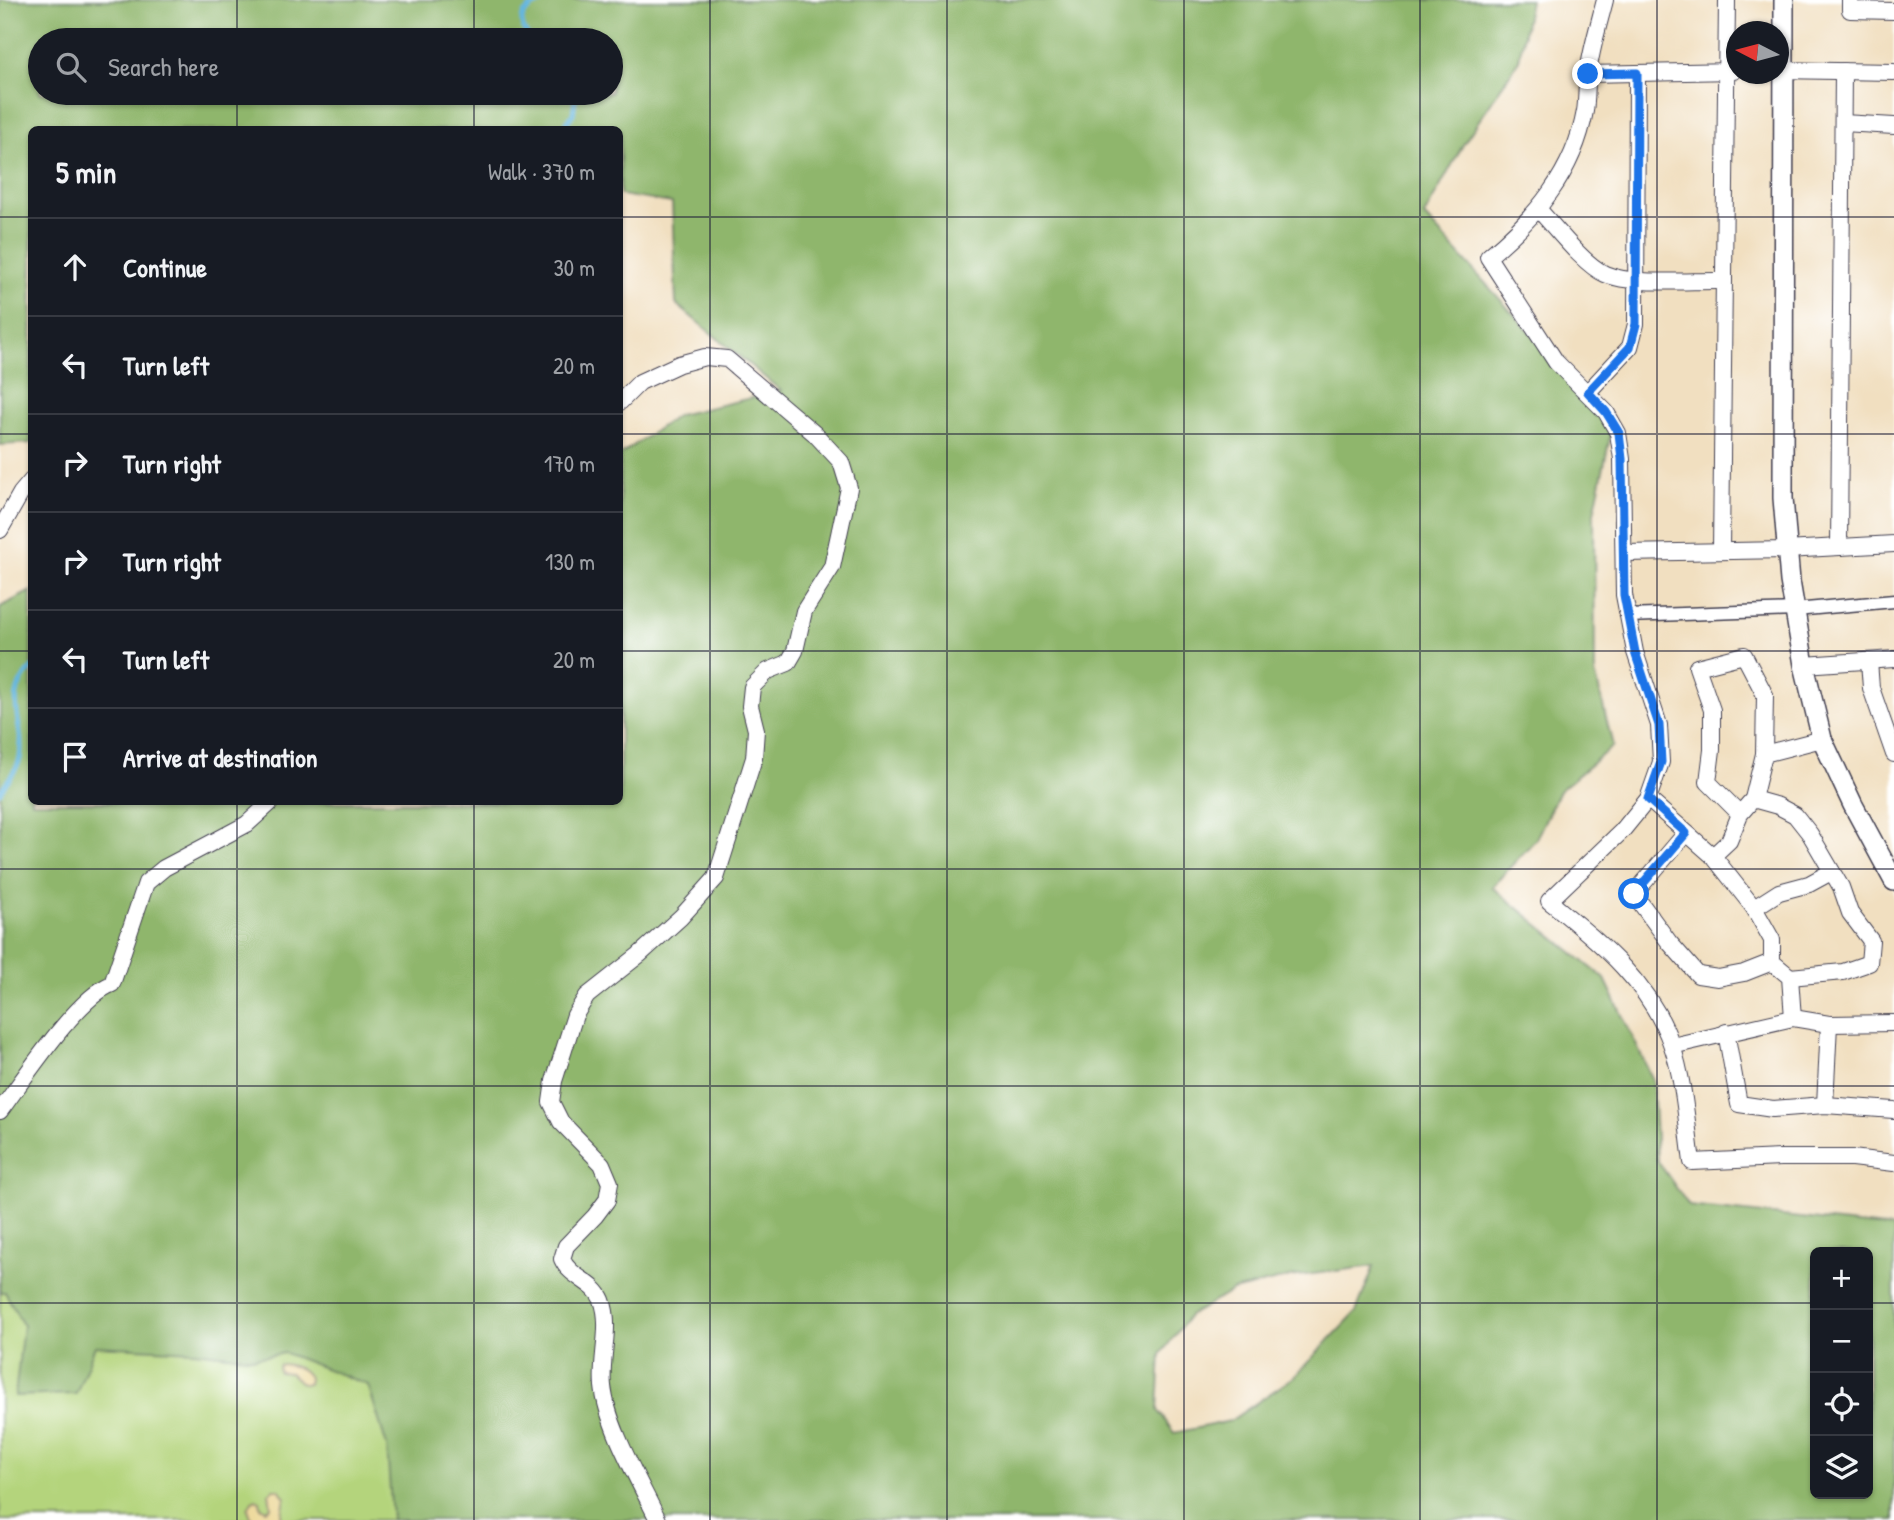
<!DOCTYPE html>
<meta charset="utf-8">
<style>
body{margin:0;font-family:"Patrick Hand",sans-serif;background:#20242c;color:#f1f3f6}
.controls{position:absolute;right:21px;bottom:21px;display:grid;overflow:hidden;border-radius:10px;box-shadow:0 2px 5px #0004}
.controls button{width:63px;height:63px;display:grid;place-items:center;padding:0;border:0;border-bottom:2px solid #363941;background:#171b24;color:#f1f3f6;font:35px sans-serif}
.compass{position:absolute;left:1726px;top:21px;width:63px;height:63px;border-radius:50%;background:#171b24;box-shadow:0 2px 5px #0004;rotate:276deg}
.stop{position:absolute;width:21px;height:21px;margin:-16px;border:5px solid #1a73e8;border-radius:50%;background:#fff}
.stop.end{background:#1a73e8;border-color:#fff;box-shadow:0 2px 7px #0008}
.list{margin:0;padding:0;list-style:none}
h2{display:flex;justify-content:space-between;align-items:center;height:91px;margin:0;padding:0 28px;font-size:30px}
h2 small{font-size:23px;font-weight:400;color:#9ea1a6}
.list li{display:grid;grid-template-columns:46px 1fr auto;gap:21px;align-items:center;box-sizing:border-box;height:98px;padding:0 28px;border-top:2px solid #363941}
.list b{display:block;font-size:26px;white-space:nowrap}
.list em{font-size:23px;font-style:normal;color:#9ea1a6}
.icon{flex:none;width:38px;height:38px;fill:none;stroke:currentColor;stroke-width:2;stroke-linecap:round;stroke-linejoin:round}
.map{position:relative;flex:none;width:1894px;height:1520px;overflow:hidden}
.search{position:absolute;background:#171b24;box-shadow:0 2px 5px #0004;left:28px;top:28px;width:595px;height:77px;display:flex;align-items:center;gap:18px;box-sizing:border-box;padding:0 24px;border-radius:38px;color:#9ea1a6;font-size:26px}
.panel{position:absolute;background:#171b24;box-shadow:0 2px 5px #0004;left:28px;top:126px;width:595px;height:679px;border-radius:10px}
.map>svg:first-child{display:block}
</style>
<div class="map">
<svg width="1894" height="1520" viewBox="0 0 1894 1520">
<rect width="100%" height="100%" fill="#fff"/>
<filter id="ink" filterUnits="userSpaceOnUse"><feTurbulence type="fractalNoise" baseFrequency=".0143" numOctaves="2"/><feDisplacementMap in="SourceGraphic" scale="14" xChannelSelector="R" yChannelSelector="G"/><feConvolveMatrix kernelMatrix="1 2 1 2 8 2 1 2 1" color-interpolation-filters="sRGB"/></filter>
<filter id="wash" filterUnits="userSpaceOnUse"><feTurbulence type="fractalNoise" baseFrequency=".00686" numOctaves="4" result="noise"/><feDisplacementMap in="SourceGraphic" scale="28" xChannelSelector="R" yChannelSelector="G"/><feGaussianBlur stdDeviation="1.57" result="paint"/><feColorMatrix in="noise" values="0 0 0 0 0 0 0 0 0 0 0 0 0 0 0 0 0 1.4 0 .05"/><feComposite in="paint" operator="in"/></filter>
<g filter="url(#wash)">
<rect width="100%" height="100%" fill="#f1dfc0"/>
<path fill="#b4d47c" stroke="#6b7b5c" stroke-width="2" d="M 0,1183 L 265,1265 L 517,1520 L 0,1520 Z"/>
<path fill="#8fb66c" stroke="#586c54" stroke-width="2" fill-rule="evenodd" d="M 0,0 L 1530,0 L 1519,60 L 1464,143 L 1424,216 L 1613,423 L 1594,513 L 1595,673 L 1613,746 L 1559,791 L 1536,839 L 1492,887 L 1605,979 L 1653,1080 L 1657,1160 L 1689,1206 L 1894,1228 L 1894,1520 L 392,1520 L 387,1446 L 368,1385 L 285,1353 L 254,1358 L 194,1351 L 95,1346 L 76,1394 L 15,1396 L 23,1325 L 5,1292 L 0,1292 L 0,607 L 31,591 L 32,802 L 620,802 L 620,455 L 678,415 L 781,391 L 676,304 L 672,203 L 620,195 L 620,130 L 32,130 L 31,443 L 0,445 ZM 40,40 L 611,40 L 611,93 L 40,93 ZM 1815,1252 L 1868,1252 L 1868,1494 L 1815,1494 ZM 1374,1266 L 1356,1312 L 1294,1377 L 1230,1421 L 1174,1433 L 1158,1410 L 1161,1354 L 1189,1316 L 1233,1291 L 1290,1277 Z"/>
<g fill="#eeda9e" stroke="#887e6c" stroke-width="2">
<path d="M 282,1364 C 292,1365 305,1368 309,1378 L 308,1384 L 302,1384 L 290,1373 L 279,1372 L 278,1366 Z"/>
<path d="M 274,1489 L 279,1489 L 285,1498 L 281,1519 L 252,1520 L 248,1509 L 252,1501 L 256,1499 L 260,1501 L 261,1507 L 267,1510 L 271,1507 L 269,1493 Z"/>
</g>
<g fill="none" stroke-linecap="round" stroke-linejoin="round">
<g stroke="#63b6df" stroke-width="5">
<path d="M 531,40 C 512,17 525,8 548,0"/>
<path d="M 561,130 L 573,114 L 576,93"/>
<path d="M 0,792 C 6,781 18,770 20,758 C 26,724 1,697 32,668"/>
</g>
</g>
</g>
<g filter="url(#ink)">
<g fill="none" stroke-linecap="round" stroke-linejoin="round">
<defs>
<path id="pedestrian" d="M 1627,616 L 1795,610 L 1894,601"/>
<g id="minor">
<path d="M 1605,0 C 1599,24 1591,49 1588,74 C 1586,86 1587,99 1585,111 C 1574,173 1535,218 1488,257 L 1556,362 L 1606,412 L 1618,433 L 1622,459 L 1624,595 L 1635,652 L 1659,725 L 1661,762 L 1648,799 L 1622,831 L 1549,901 C 1599,942 1651,983 1672,1046 C 1684,1080 1687,1126 1692,1162 L 1781,1158 L 1852,1158 L 1894,1163"/>
<path d="M 1850,0 L 1850,10 L 1894,11"/>
<path d="M 1778,70 L 1894,72"/>
<path d="M 1588,74 L 1734,71"/>
<path d="M 1843,123 L 1894,126"/>
<path d="M 1539,210 C 1555,227 1584,265 1605,274 C 1633,286 1692,280 1724,281"/>
<path d="M 1588,392 L 1630,347 L 1636,324 L 1637,73"/>
<path d="M 620,402 L 640,382 L 679,364 L 705,357 L 727,359 L 815,434 L 841,462 L 849,488 L 832,567 L 804,611 L 795,651 L 788,663 L 768,671 L 752,687 L 750,706 L 756,730 L 754,758 L 716,878 L 681,917 L 639,955 L 587,996 L 575,1015 L 554,1081 L 551,1102 L 561,1122 L 602,1164 L 610,1183 L 607,1200 L 595,1216 L 566,1246 L 562,1259 C 570,1278 594,1281 602,1300 C 612,1326 600,1358 603,1386 C 607,1427 640,1482 658,1520"/>
<path d="M 0,530 L 21,493 L 32,480"/>
<path d="M 1839,547 L 1843,71"/>
<path d="M 1721,551 L 1727,0"/>
<path d="M 1624,553 L 1786,550 L 1894,544"/>
<path d="M 1869,661 L 1871,688 L 1894,754"/>
<path d="M 1804,665 L 1894,659"/>
<path d="M 1764,754 L 1822,739"/>
<path d="M 1648,799 L 1713,856 L 1754,908 L 1772,940 L 1772,962 L 1790,977 L 1793,1018"/>
<path d="M 1753,799 L 1778,806 L 1795,815 L 1810,834 L 1841,887 L 1850,913 L 1871,941 L 1869,963 L 1843,972 L 1790,977"/>
<path d="M 1686,833 L 1634,894 L 1669,942 L 1698,975 L 1718,978 L 1744,973 L 1772,962"/>
<path d="M 1713,856 L 1729,841 L 1740,814 L 1753,799 L 1764,754 L 1765,695 L 1744,655 L 1697,667 L 1712,710 L 1712,750 L 1708,782 L 1740,814"/>
<path d="M 1754,908 L 1779,892 L 1809,884 L 1831,872"/>
<path d="M 1726,1032 L 1739,1104 L 1773,1109 L 1825,1105 L 1894,1110"/>
<path d="M 1672,1046 L 1793,1018 L 1829,1024 L 1894,1023"/>
<path d="M 1825,1105 L 1829,1024"/>
<path d="M 0,1111 C 24,1079 77,997 112,984 L 146,883 L 164,868 L 247,824 L 271,802"/>
</g>
<path id="tertiary" d="M 1784,0 L 1783,498 L 1790,581 L 1804,665 L 1822,739 L 1853,805 L 1894,881"/>
</defs>
<use href="#pedestrian" stroke="#413e4f" stroke-width="15"/>
<use href="#minor" stroke="#413e4f" stroke-width="18"/>
<use href="#tertiary" stroke="#413e4f" stroke-width="22"/>
<use href="#pedestrian" stroke="#fff" stroke-width="12"/>
<use href="#minor" stroke="#fff" stroke-width="16"/>
<use href="#tertiary" stroke="#fff" stroke-width="19"/>
</g>
</g>
<g fill="none" stroke-linecap="round" stroke-linejoin="round" filter="url(#ink)">
<path stroke="#1a73e8" stroke-width="9" d="M 1588,74 L 1637,73 L 1636,324 L 1630,347 L 1588,392 L 1606,412 L 1619,433 L 1622,459 L 1624,595 L 1635,652 L 1659,725 L 1661,762 L 1648,799 L 1686,833 L 1634,894"/>
</g>
<path fill="none" stroke="#22223b" stroke-width="2" stroke-opacity="0.55" d="M 237,0 L 237,40M 474,0 L 474,40M 710,0 L 710,1520M 947,0 L 947,1520M 1184,0 L 1184,1520M 1420,0 L 1420,1520M 1657,0 L 1657,1520M 237,93 L 237,130M 474,93 L 474,130M 0,217 L 32,217M 620,217 L 1894,217M 0,434 L 32,434M 620,434 L 1894,434M 0,651 L 32,651M 620,651 L 1894,651M 237,802 L 237,1520M 474,802 L 474,1520M 0,869 L 1894,869M 0,1086 L 1894,1086M 0,1303 L 1815,1303M 1868,1303 L 1894,1303"/>
</svg>
<div class="controls">
<button>+</button>
<button>−</button>
<button><svg class="icon" aria-label="locate" viewBox="0 0 24 24"><circle cx="12" cy="12" r="6"/><path d="M12 2v4M12 18v4M2 12h4M18 12h4"/></svg></button>
<button><svg class="icon" aria-label="layers" viewBox="0 0 24 24"><path d="M12 4l9 5-9 5-9-5zM3 14l9 5 9-5"/></svg></button>
</div>
<svg class="compass" viewBox="-18 -18 36 36"><path d="M0-13l5 13h-10z" fill="#e53935"/><path d="M0 13l5-13h-10z" fill="#9ea1a6"/></svg>
<div class="stop" style="left:1634px;top:894px"></div>
<div class="stop end" style="left:1588px;top:74px"></div>
<div class="search"><svg class="icon" aria-label="search" viewBox="0 0 24 24"><circle cx="10" cy="10" r="6"/><path d="M15 15l6 6"/></svg>Search here</div>
<section class="panel">
<h2>5 min<small>Walk · 370 m</small></h2>
<ul class="list">
<li><svg class="icon" aria-label="ahead" viewBox="0 0 24 24"><path d="M12 20V5M6 11l6-6 6 6"/></svg><div><b>Continue</b></div><em>30 m</em></li>
<li><svg class="icon" aria-label="left" viewBox="0 0 24 24"><path d="M17 20v-9H6M10 6l-5 5 5 5"/></svg><div><b>Turn left</b></div><em>20 m</em></li>
<li><svg class="icon" aria-label="right" viewBox="0 0 24 24"><path d="M7 20v-9h11M14 6l5 5-5 5"/></svg><div><b>Turn right</b></div><em>170 m</em></li>
<li><svg class="icon" aria-label="right" viewBox="0 0 24 24"><path d="M7 20v-9h11M14 6l5 5-5 5"/></svg><div><b>Turn right</b></div><em>130 m</em></li>
<li><svg class="icon" aria-label="left" viewBox="0 0 24 24"><path d="M17 20v-9H6M10 6l-5 5 5 5"/></svg><div><b>Turn left</b></div><em>20 m</em></li>
<li><svg class="icon" aria-label="arrive" viewBox="0 0 24 24"><path d="M6 21V4h12l-3 4 3 4H6"/></svg><div><b>Arrive at destination</b></div></li>
</ul>
</section>
</div>
